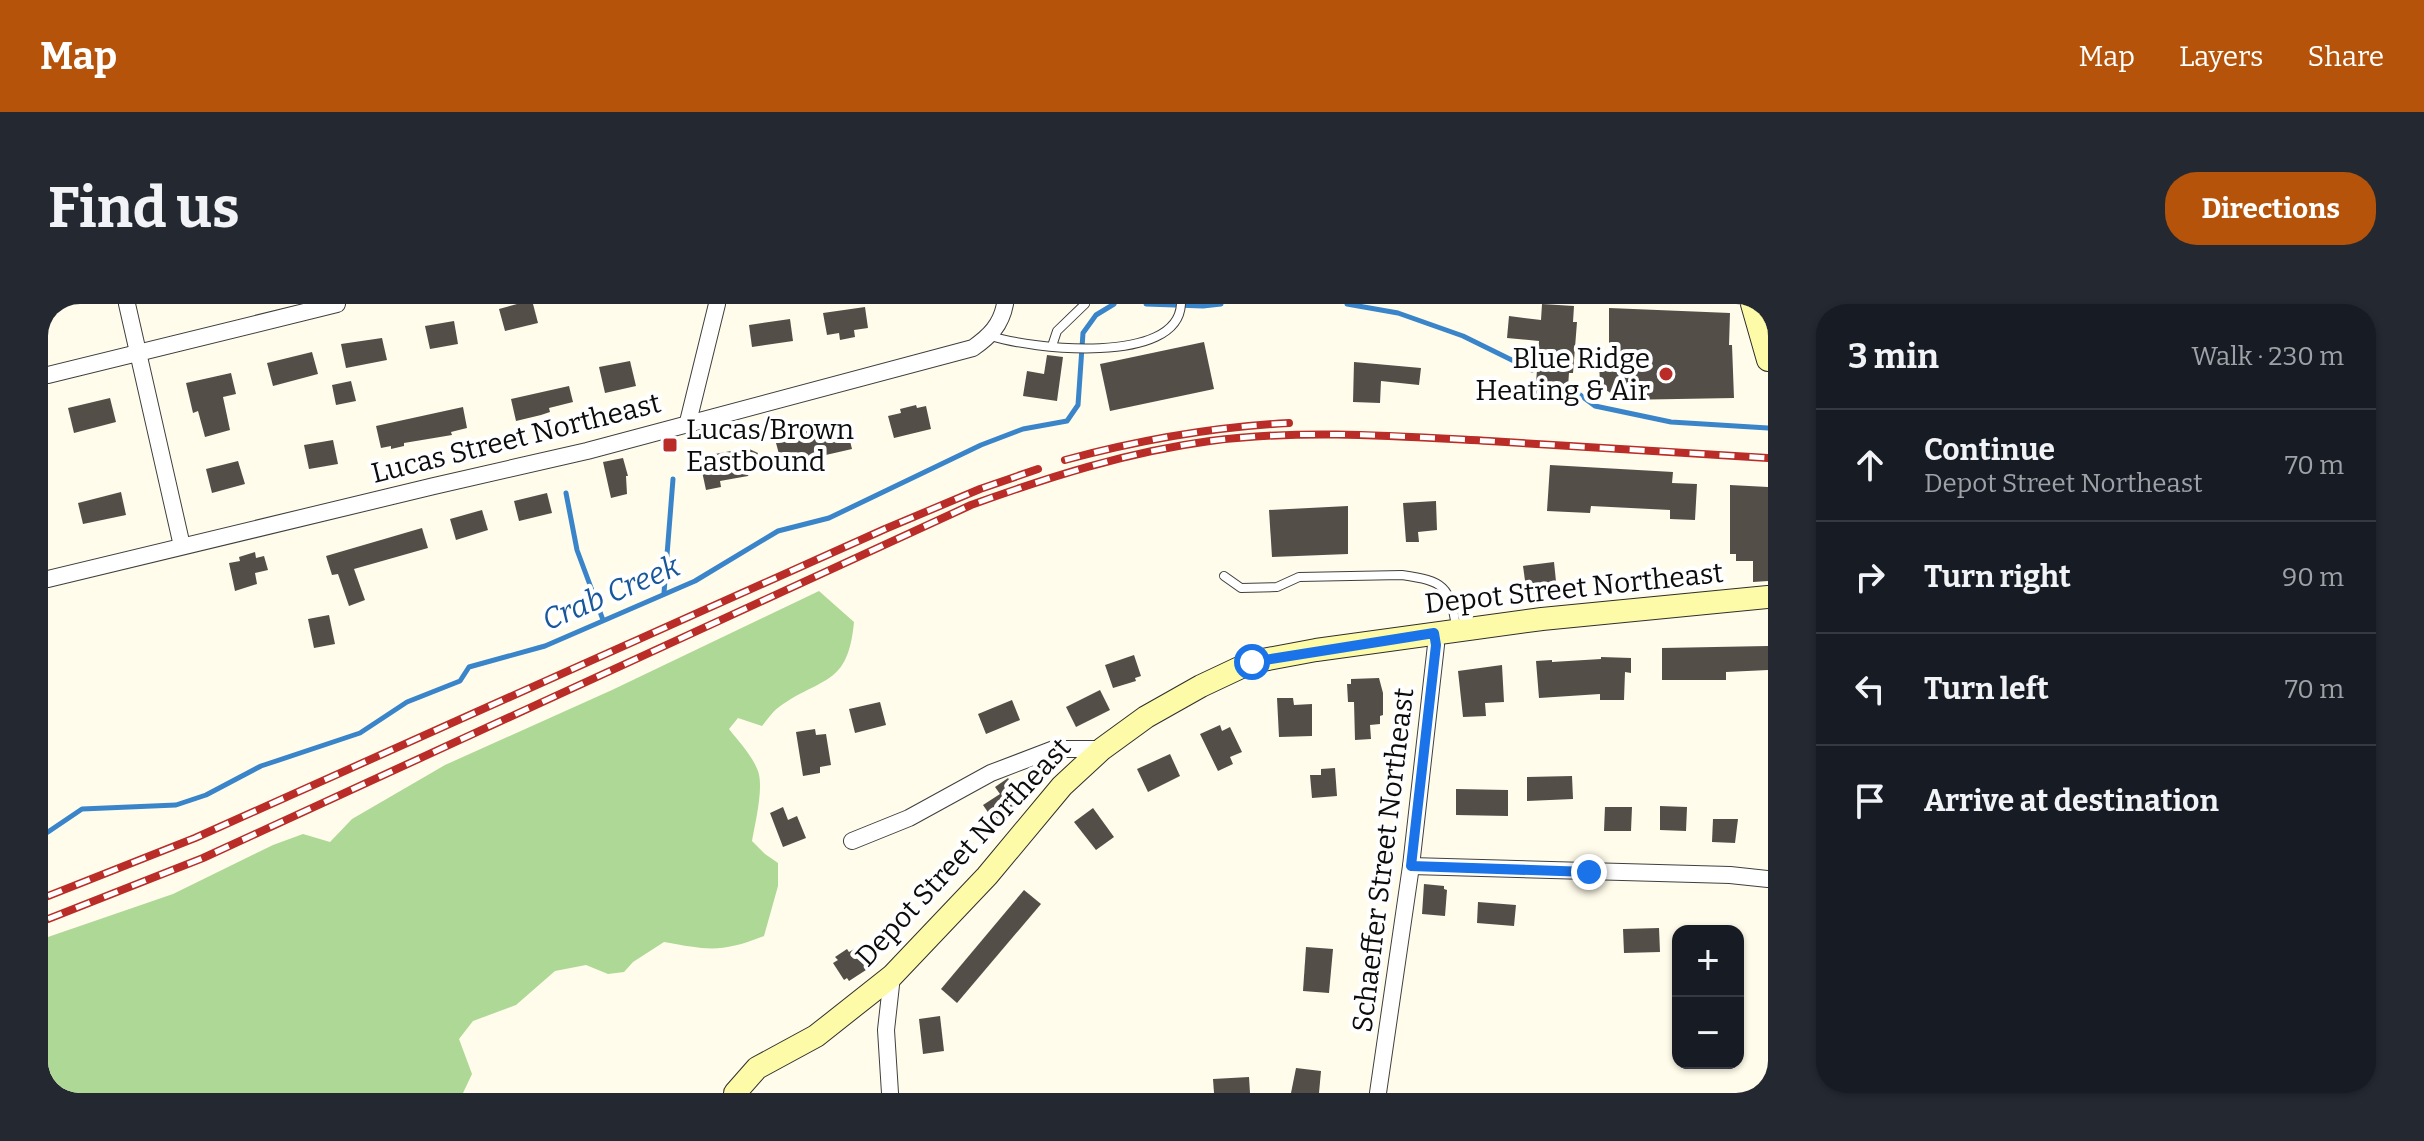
<!DOCTYPE html>
<meta charset="utf-8">
<style>
body{margin:0;font-family:Bitter,serif;background:#242831;color:#f1f3f6}
.controls{position:absolute;right:24px;bottom:24px;display:grid;overflow:hidden;border-radius:16px;box-shadow:0 2px 6px #0004}
.controls button{width:72px;height:72px;display:grid;place-items:center;padding:0;border:0;border-bottom:2px solid #363941;background:#171b24;color:#f1f3f6;font:40px sans-serif}
.stop{position:absolute;width:24px;height:24px;margin:-18px;border:6px solid #1a73e8;border-radius:50%;background:#fff}
.stop.end{background:#1a73e8;border-color:#fff;box-shadow:0 2px 8px #0008}
.list{margin:0;padding:0;list-style:none}
h2{display:flex;justify-content:space-between;align-items:center;height:104px;margin:0;padding:0 32px;font-size:34px}
h2 small{font-size:26px;font-weight:400;color:#9ea1a6}
.list li{display:grid;grid-template-columns:52px 1fr auto;gap:24px;align-items:center;box-sizing:border-box;height:112px;padding:0 32px;border-top:2px solid #363941}
.list b{display:block;font-size:30px;white-space:nowrap}
.list p{margin:0;font-size:26px;white-space:nowrap;color:#9ea1a6}
.list em{font-size:26px;font-style:normal;color:#9ea1a6}
.icon{flex:none;width:44px;height:44px;fill:none;stroke:currentColor;stroke-width:2;stroke-linecap:round;stroke-linejoin:round}
.map{position:relative;flex:none;width:1720px;height:789px;overflow:hidden;border-radius:32px}
header{display:flex;align-items:center;gap:48px;box-sizing:border-box;height:112px;padding:0 40px;background:#b45309;color:#fff}
header strong{font-size:38px}
nav{display:flex;gap:44px;margin-inline-start:auto;font-size:28px}
.intro{display:flex;align-items:center;justify-content:space-between;box-sizing:border-box;height:192px;padding:0 48px}
h1{margin:0;font-size:56px}
.button{padding:20px 36px;border-radius:32px;background:#b45309;color:#fff;font-size:28px;font-weight:700}
main{display:flex;gap:48px;padding:0 48px}
aside{flex:1;background:#171b24;border-radius:32px;box-shadow:0 2px 6px #0004}
.map>svg:first-child{display:block}
</style>
<header>
<strong>Map</strong>
<nav><a>Map</a><a>Layers</a><a>Share</a></nav>
</header>
<div class="intro"><h1>Find us</h1><a class="button">Directions</a></div>
<main>
<div class="map">
<svg width="1720" height="789" viewBox="0 0 1720 789">
<rect width="100%" height="100%" fill="#fffceb"/>
<path fill="#aed896" d="M 771,287 L 806,318 C 800,383 774,372 731,403 C 724,408 719,416 714,422 L 690,414 L 681,425 C 691,438 704,451 710,467 C 716,484 707,519 704,537 L 717,550 L 730,559 L 730,582 L 716,632 C 673,649 660,646 616,638 L 585,658 L 576,668 L 560,670 L 538,661 L 507,667 L 468,701 L 425,717 L 411,735 L 424,770 L 415,789 L 0,789 L 0,633 L 125,590 L 225,541 L 255,530 L 282,538 L 304,515 L 397,461 L 564,386 Z"/>
<g fill="none" stroke-linecap="round" stroke-linejoin="round">
<g stroke="#3a85ca" stroke-width="5">
<path d="M 1098,0 L 1155,2 L 1173,0"/>
<path d="M 1299,0 L 1350,9 L 1415,32 L 1484,66"/>
<path d="M 1524,85 L 1547,102 L 1623,118 L 1720,124"/>
<path d="M 518,189 L 529,246 L 555,316"/>
<path d="M 616,289 L 625,175"/>
<path d="M 0,528 L 34,505 L 128,501 L 158,491 L 213,462 L 312,429 L 359,398 L 412,377 L 421,363 L 497,342 L 647,277 L 730,227 L 781,214 L 933,141 L 975,125 L 1019,117 L 1030,101 L 1035,29 L 1048,11 L 1066,0"/>
</g>
</g>
<g fill="#544e49">
<path d="M 469,0 L 485,0 L 490,19 L 457,27 L 451,5 Z"/>
<path d="M 1494,0 L 1526,2 L 1525,18 L 1529,18 L 1525,69 L 1521,69 L 1519,96 L 1487,94 L 1491,37 L 1459,34 L 1461,12 L 1493,16 Z"/>
<path d="M 817,3 L 820,24 L 806,26 L 807,33 L 792,36 L 791,29 L 779,31 L 775,9 Z"/>
<path d="M 1561,4 L 1682,9 L 1681,41 L 1684,41 L 1686,94 L 1573,96 L 1552,82 L 1551,55 L 1561,54 Z"/>
<path d="M 742,15 L 745,37 L 704,43 L 701,21 Z"/>
<path d="M 406,17 L 410,40 L 382,45 L 377,22 Z"/>
<path d="M 334,34 L 339,56 L 298,64 L 293,40 Z"/>
<path d="M 1156,38 L 1166,85 L 1062,107 L 1052,60 Z"/>
<path d="M 264,48 L 270,70 L 225,82 L 219,59 Z"/>
<path d="M 999,51 L 1015,53 L 1009,97 L 975,92 L 979,67 L 996,70 Z"/>
<path d="M 582,57 L 588,82 L 557,89 L 551,63 Z"/>
<path d="M 1306,58 L 1373,64 L 1371,81 L 1333,77 L 1332,99 L 1305,98 Z"/>
<path d="M 183,69 L 188,90 L 175,93 L 182,126 L 157,133 L 150,107 L 145,109 L 138,79 Z"/>
<path d="M 303,77 L 308,97 L 288,101 L 284,81 Z"/>
<path d="M 521,82 L 525,98 L 501,104 L 502,108 L 493,111 L 468,117 L 463,95 Z"/>
<path d="M 62,94 L 68,118 L 26,129 L 20,104 Z"/>
<path d="M 868,101 L 869,104 L 878,102 L 883,125 L 846,134 L 840,112 L 853,109 L 852,105 Z"/>
<path d="M 415,103 L 419,124 L 403,128 L 404,131 L 356,139 L 356,142 L 343,145 L 343,142 L 333,144 L 328,122 Z"/>
<path d="M 799,125 L 804,145 L 734,161 L 728,139 L 740,136 L 739,132 L 759,127 L 760,132 L 771,131 Z"/>
<path d="M 285,136 L 290,160 L 261,165 L 256,141 Z"/>
<path d="M 699,144 L 710,149 L 700,172 L 672,177 L 673,183 L 658,186 L 652,158 L 668,155 L 667,150 Z"/>
<path d="M 575,154 L 580,172 L 578,172 L 579,190 L 563,194 L 555,158 Z"/>
<path d="M 190,157 L 197,180 L 164,189 L 158,165 Z"/>
<path d="M 1502,161 L 1625,168 L 1624,179 L 1649,180 L 1647,216 L 1622,215 L 1622,206 L 1543,202 L 1542,209 L 1499,207 Z"/>
<path d="M 1682,181 L 1720,183 L 1720,277 L 1705,278 L 1705,257 L 1688,257 L 1688,250 L 1682,250 Z"/>
<path d="M 73,188 L 78,211 L 35,220 L 30,199 Z"/>
<path d="M 499,189 L 504,209 L 471,217 L 466,197 Z"/>
<path d="M 1388,197 L 1389,226 L 1370,228 L 1371,238 L 1358,238 L 1355,199 Z"/>
<path d="M 1300,202 L 1300,250 L 1224,253 L 1221,206 Z"/>
<path d="M 434,206 L 440,226 L 408,236 L 402,215 Z"/>
<path d="M 374,224 L 380,244 L 306,265 L 317,296 L 301,302 L 290,270 L 284,271 L 278,252 Z"/>
<path d="M 207,248 L 208,254 L 216,252 L 220,266 L 207,269 L 209,280 L 187,287 L 181,259 L 192,257 L 191,253 Z"/>
<path d="M 1506,258 L 1509,287 L 1479,291 L 1475,262 Z"/>
<path d="M 281,311 L 287,340 L 266,344 L 260,315 Z"/>
<path d="M 1720,342 L 1720,366 L 1678,368 L 1678,376 L 1614,376 L 1614,344 Z"/>
<path d="M 1086,351 L 1093,372 L 1087,374 L 1088,377 L 1065,384 L 1057,361 Z"/>
<path d="M 1553,353 L 1583,354 L 1583,369 L 1577,368 L 1576,396 L 1552,396 L 1552,390 L 1491,394 L 1488,357 L 1504,356 L 1504,358 L 1553,355 Z"/>
<path d="M 1454,361 L 1456,398 L 1437,399 L 1438,412 L 1415,413 L 1410,367 Z"/>
<path d="M 1331,374 L 1335,389 L 1335,411 L 1332,412 L 1332,420 L 1322,421 L 1323,435 L 1307,436 L 1306,398 L 1300,398 L 1299,380 L 1303,380 L 1303,375 Z"/>
<path d="M 1052,386 L 1062,406 L 1028,423 L 1018,403 Z"/>
<path d="M 1229,394 L 1245,394 L 1246,401 L 1264,400 L 1264,432 L 1231,433 Z"/>
<path d="M 964,396 L 972,416 L 938,430 L 930,410 Z"/>
<path d="M 832,398 L 838,421 L 807,429 L 801,405 Z"/>
<path d="M 1172,421 L 1174,427 L 1182,423 L 1194,448 L 1182,453 L 1185,460 L 1170,467 L 1152,430 Z"/>
<path d="M 767,425 L 768,431 L 778,430 L 783,461 L 772,463 L 772,469 L 755,472 L 748,428 Z"/>
<path d="M 1122,450 L 1132,472 L 1100,488 L 1089,465 Z"/>
<path d="M 1287,464 L 1289,492 L 1264,494 L 1262,471 L 1273,471 L 1273,465 Z"/>
<path d="M 1524,472 L 1525,495 L 1479,497 L 1479,473 Z"/>
<path d="M 960,474 L 964,480 L 969,477 L 978,490 L 973,493 L 977,499 L 946,517 L 935,501 L 952,490 L 947,483 Z"/>
<path d="M 1408,485 L 1460,486 L 1460,512 L 1408,511 Z"/>
<path d="M 1612,502 L 1639,503 L 1638,527 L 1612,526 Z"/>
<path d="M 735,503 L 740,516 L 749,512 L 758,534 L 735,543 L 722,509 Z"/>
<path d="M 1557,503 L 1584,503 L 1583,527 L 1556,527 Z"/>
<path d="M 1045,504 L 1066,533 L 1048,546 L 1026,518 Z"/>
<path d="M 1665,515 L 1690,515 L 1687,539 L 1664,538 Z"/>
<path d="M 1376,580 L 1396,582 L 1396,585 L 1399,586 L 1397,612 L 1374,610 Z"/>
<path d="M 976,586 L 993,600 L 909,699 L 893,685 Z"/>
<path d="M 1430,598 L 1468,601 L 1466,622 L 1429,619 Z"/>
<path d="M 1611,624 L 1612,648 L 1576,649 L 1575,625 Z"/>
<path d="M 1258,643 L 1285,645 L 1281,689 L 1255,687 Z"/>
<path d="M 808,644 L 819,661 L 816,663 L 818,666 L 801,677 L 799,674 L 796,676 L 785,659 L 790,656 L 787,653 L 799,645 L 801,648 Z"/>
<path d="M 892,712 L 896,747 L 875,750 L 871,715 Z"/>
<path d="M 1248,764 L 1273,767 L 1271,789 L 1243,789 Z"/>
<path d="M 1201,773 L 1202,789 L 1166,789 L 1165,775 Z"/>
</g>
<g fill="none" stroke-linecap="round" stroke-linejoin="round">
<defs>
<g id="lane">
<path d="M 943,32 C 983,45 1130,62 1133,0"/>
<path d="M 1004,42 L 1009,27 L 1037,0"/>
<path d="M 1176,272 L 1193,284 L 1229,283 L 1251,273 L 1354,271 C 1396,277 1402,282 1408,323"/>
</g>
<g id="street">
<path d="M 79,0 L 134,242"/>
<path d="M 0,71 L 289,0"/>
<path d="M 640,118 L 669,0"/>
<path d="M 0,275 L 386,182 L 539,147 L 925,44 C 942,32 953,21 957,0"/>
<path d="M 804,537 L 861,514 L 943,469 L 1006,445 L 1054,445"/>
<path d="M 1363,562 L 1682,571 L 1720,575"/>
<path d="M 842,789 L 838,726 L 844,672"/>
<path d="M 1330,789 L 1363,562 L 1388,341 L 1386,329"/>
</g>
<g id="secondary">
<path d="M 1704,0 L 1720,56"/>
<path d="M 687,789 L 709,764 L 768,732 L 844,672 L 939,572 L 1014,482 L 1054,445 L 1098,413 L 1153,382 L 1204,358 L 1268,346 L 1494,315 L 1720,293"/>
</g>
</defs>
<use href="#lane" stroke="#3f3f3f" stroke-width="10"/>
<use href="#street" stroke="#3f3f3f" stroke-width="18"/>
<use href="#secondary" stroke="#2e2e2e" stroke-width="24"/>
<use href="#lane" stroke="#fff" stroke-width="8"/>
<use href="#street" stroke="#fff" stroke-width="16"/>
<use href="#secondary" stroke="#fdfba7" stroke-width="22"/>
<defs>
<g id="rail">
<path d="M 1017,156 C 1091,136 1164,123 1241,119"/>
<path d="M 0,592 L 147,534 L 837,225 L 932,185 L 990,165"/>
<path d="M 0,615 L 155,554 L 923,201 C 1001,173 1079,148 1162,137 C 1255,125 1348,132 1441,137 C 1534,143 1627,148 1720,154"/>
</g>
</defs>
<use href="#rail" stroke="#b92c27" stroke-width="8"/>
<use href="#rail" stroke="#fff" stroke-width="5" stroke-dasharray="15" stroke-linecap="butt"/>
</g>
<g fill="none" stroke-linecap="round" stroke-linejoin="round">
<path stroke="#1a73e8" stroke-width="10" d="M 1204,358 L 1386,329 L 1388,341 L 1363,562 L 1541,568"/>
</g>
<g fill="#b92c27" stroke="#fff" stroke-width="3">
<circle cx="1618" cy="70" r="8"/>
<rect x="614" y="133" width="16" height="16" rx="4"/>
</g>
<g text-anchor="middle" dominant-baseline="central" stroke-width="8" stroke-linejoin="round" paint-order="stroke">
<g font-size="28" fill="#0c0c0c" stroke="#fff" text-anchor="end">
<text x="1602" y="54">Blue Ridge<tspan x="1602" dy="32">Heating &amp; Air</tspan></text>
<text x="638" y="125" text-anchor="start">Lucas/Brown<tspan x="638" dy="32">Eastbound</tspan></text>
</g>
<g font-size="28" fill="#0c0c0c" stroke="#fff">
<text transform="translate(468 134) rotate(-14)">Lucas Street Northeast</text>
<text transform="translate(1526 284) rotate(-6)">Depot Street Northeast</text>
<text transform="translate(915 548) rotate(-47)">Depot Street Northeast</text>
<text transform="translate(1335 556) rotate(-83)">Schaeffer Street Northeast</text>
</g>
<g font-size="30" font-style="italic" fill="#18579b" stroke="#fff">
<text transform="translate(563 289) rotate(-23)">Crab Creek</text>
</g>
</g>
</svg>
<div class="controls">
<button>+</button>
<button>−</button>
</div>
<div class="stop" style="left:1204px;top:358px"></div>
<div class="stop end" style="left:1541px;top:568px"></div>
</div>
<aside>
<h2>3 min<small>Walk · 230 m</small></h2>
<ul class="list">
<li><svg class="icon" aria-label="ahead" viewBox="0 0 24 24"><path d="M12 20V5M6 11l6-6 6 6"/></svg><div><b>Continue</b><p>Depot Street Northeast</p></div><em>70 m</em></li>
<li><svg class="icon" aria-label="right" viewBox="0 0 24 24"><path d="M7 20v-9h11M14 6l5 5-5 5"/></svg><div><b>Turn right</b></div><em>90 m</em></li>
<li><svg class="icon" aria-label="left" viewBox="0 0 24 24"><path d="M17 20v-9H6M10 6l-5 5 5 5"/></svg><div><b>Turn left</b></div><em>70 m</em></li>
<li><svg class="icon" aria-label="arrive" viewBox="0 0 24 24"><path d="M6 21V4h12l-3 4 3 4H6"/></svg><div><b>Arrive at destination</b></div></li>
</ul>
</aside>
</main>
